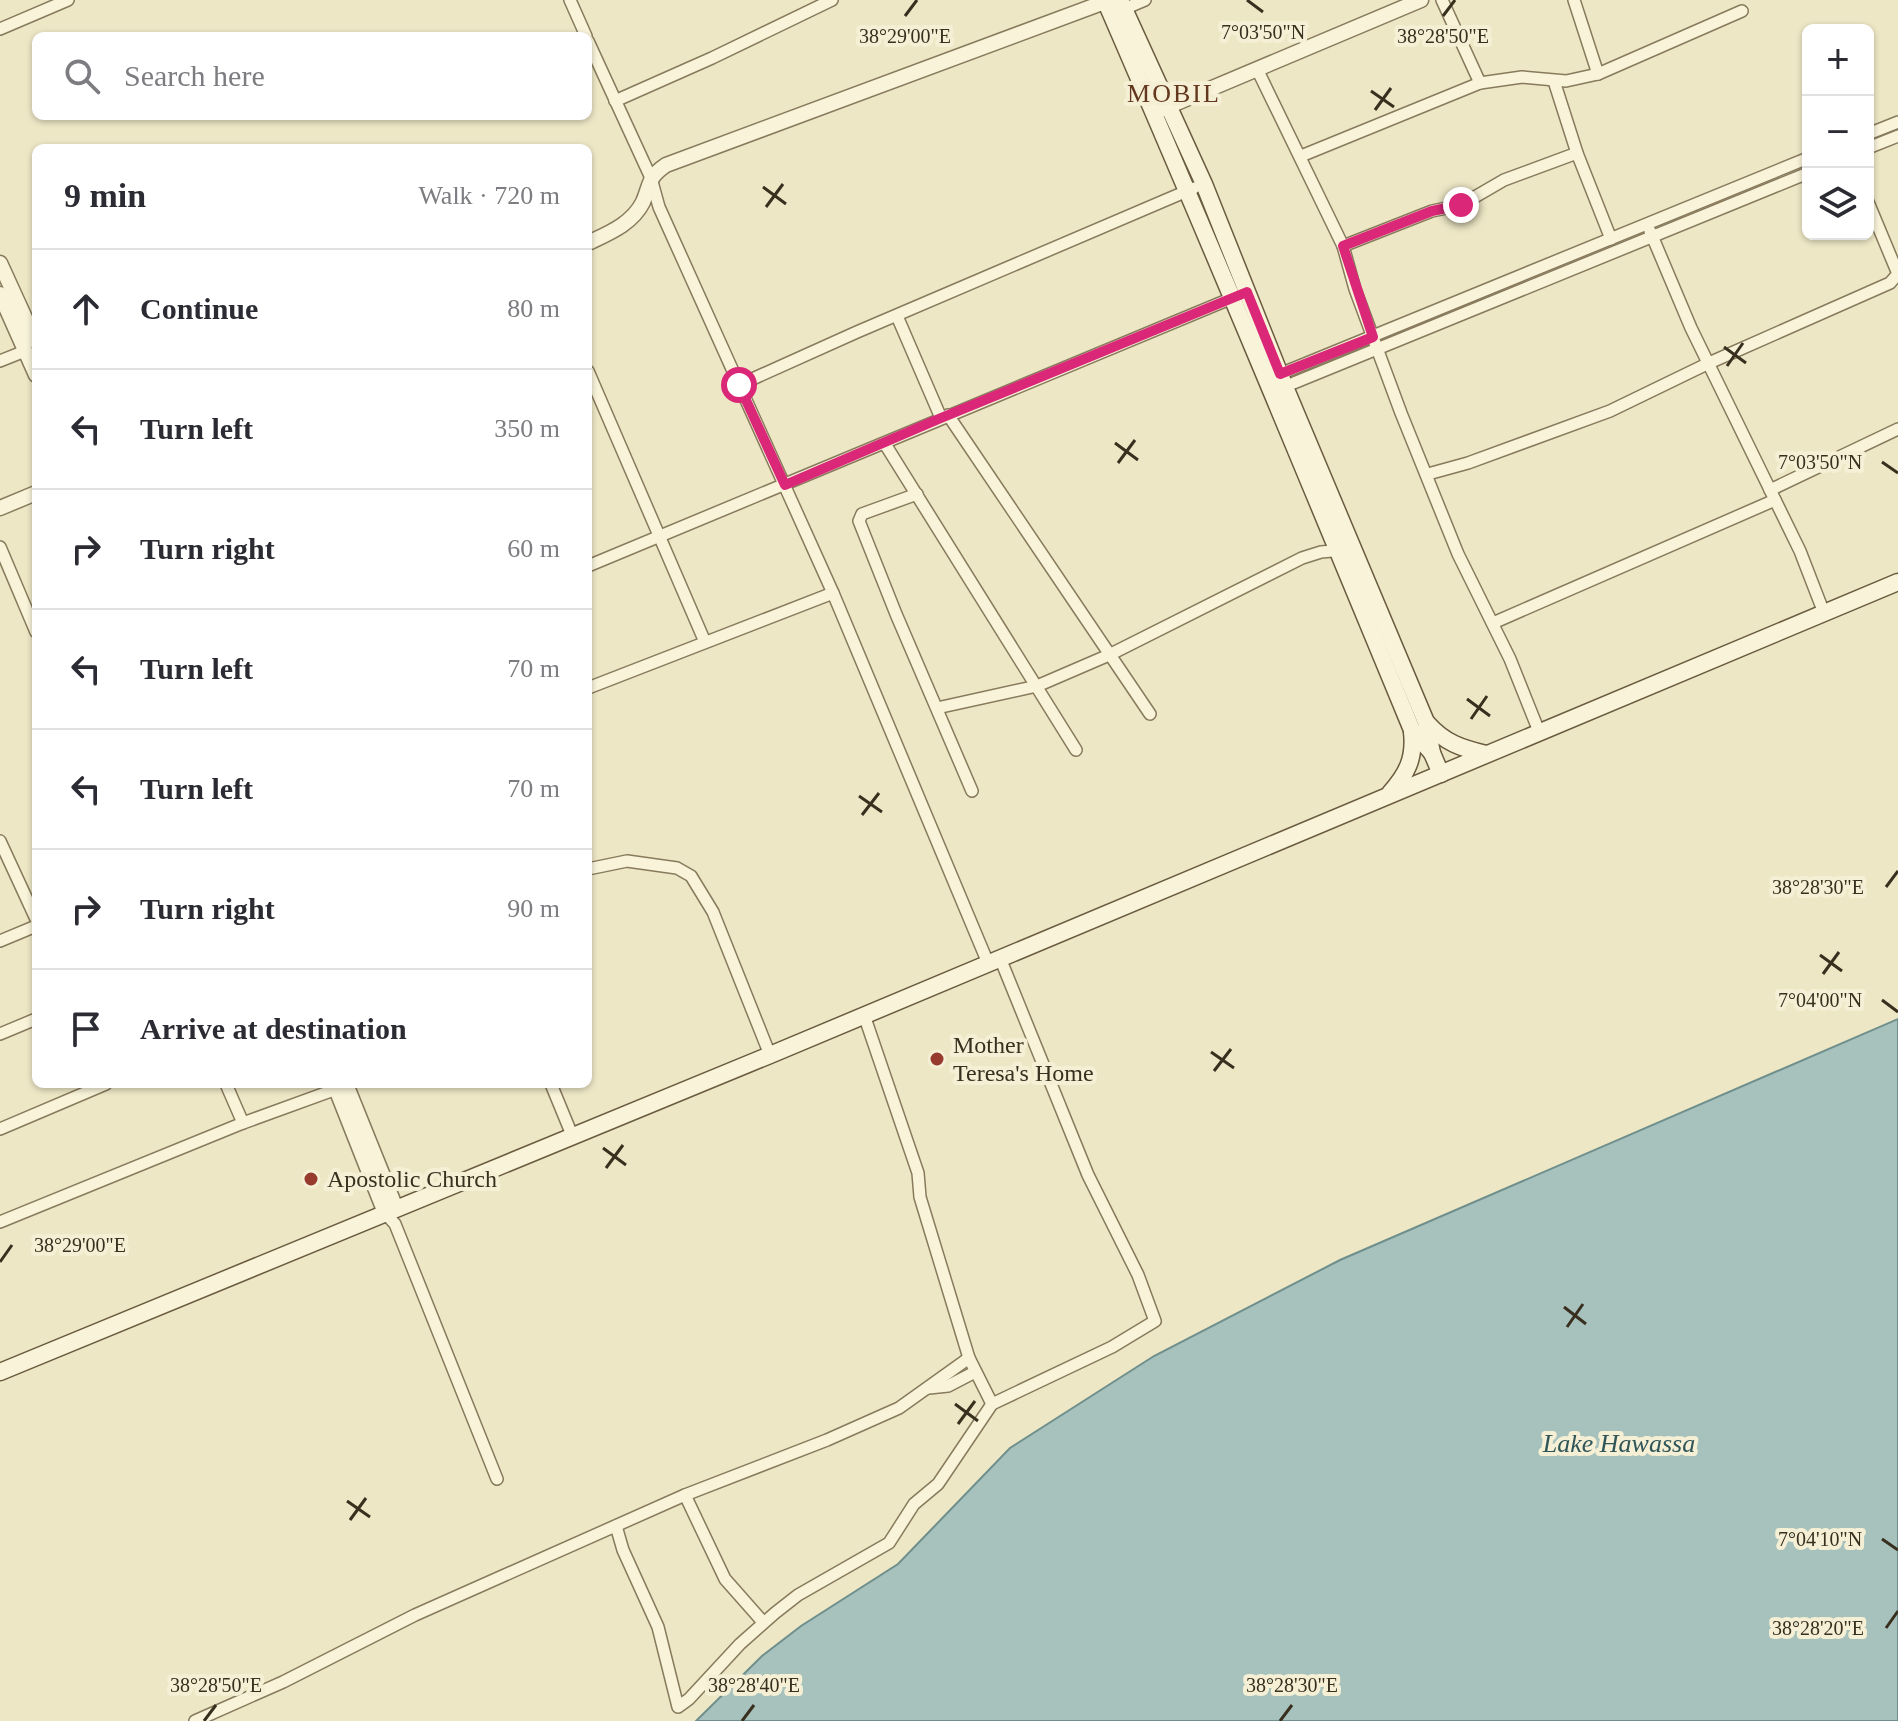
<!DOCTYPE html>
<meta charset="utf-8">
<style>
body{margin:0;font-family:"Times New Roman",serif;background:#f2f2f3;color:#2b2b33}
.controls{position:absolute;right:24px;top:24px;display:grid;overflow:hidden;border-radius:12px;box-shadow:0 2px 6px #0004}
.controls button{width:72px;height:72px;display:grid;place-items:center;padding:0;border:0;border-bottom:2px solid #e1e1e2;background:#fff;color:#2b2b33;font:40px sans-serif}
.stop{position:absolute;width:24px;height:24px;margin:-18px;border:6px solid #db2777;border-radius:50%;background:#fff}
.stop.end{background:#db2777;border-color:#fff;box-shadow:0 2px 8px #0008}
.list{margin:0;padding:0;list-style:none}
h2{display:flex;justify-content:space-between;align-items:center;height:104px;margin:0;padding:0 32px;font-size:34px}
h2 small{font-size:26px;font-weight:400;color:#7c7c81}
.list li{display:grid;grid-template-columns:52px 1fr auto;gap:24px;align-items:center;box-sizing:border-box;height:120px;padding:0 32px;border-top:2px solid #e1e1e2}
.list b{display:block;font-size:30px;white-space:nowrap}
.list em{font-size:26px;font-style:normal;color:#7c7c81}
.icon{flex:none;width:44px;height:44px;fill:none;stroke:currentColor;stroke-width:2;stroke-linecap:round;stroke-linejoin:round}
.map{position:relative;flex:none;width:1898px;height:1721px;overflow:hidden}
.search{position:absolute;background:#fff;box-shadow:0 2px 6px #0004;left:32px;top:32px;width:560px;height:88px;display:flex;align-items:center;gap:20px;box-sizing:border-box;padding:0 28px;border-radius:12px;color:#7c7c81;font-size:30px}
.panel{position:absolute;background:#fff;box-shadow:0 2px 6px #0004;left:32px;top:144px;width:560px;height:944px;border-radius:12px}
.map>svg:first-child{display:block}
</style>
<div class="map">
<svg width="1898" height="1721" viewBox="0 0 1898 1721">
<rect width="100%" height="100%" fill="#ede7c5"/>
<path fill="#a7c1bd" stroke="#6e8f8c" stroke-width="2" d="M 1898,1019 L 1898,1721 L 696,1721 L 762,1656 L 801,1626 L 898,1564 L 1010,1448 L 1154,1356 L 1340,1260 Z"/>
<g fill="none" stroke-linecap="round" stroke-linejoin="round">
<defs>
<g id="minor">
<path d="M 570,0 L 586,36"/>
<path d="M 1442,0 L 1480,83"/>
<path d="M 1574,0 L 1598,74"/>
<path d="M 1124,9 L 1145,0"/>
<path d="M 0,29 L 68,0"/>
<path d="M 588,41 L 651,178 L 659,207 L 833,593 L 988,963"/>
<path d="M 1257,69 L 1343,246 L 1355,289 L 1401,413 L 1458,554 L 1510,659 L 1540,734"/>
<path d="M 1554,81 L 1577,153 L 1611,239"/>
<path d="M 615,101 L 712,58 L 832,0"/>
<path d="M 1868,134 L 1898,122"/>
<path d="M 1868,148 L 1898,136"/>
<path d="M 1301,156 L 1480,83 L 1522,77 L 1566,81 L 1598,74 L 1742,11"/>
<path d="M 1868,202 L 1898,274"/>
<path d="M 1650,231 L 1691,328 L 1800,551 L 1824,613"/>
<path d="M 1343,246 L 1432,211 L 1461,205 L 1504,180 L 1577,153"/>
<path d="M 897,316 L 941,418"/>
<path d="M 0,361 L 25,351"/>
<path d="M 588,371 L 705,642"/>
<path d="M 1275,376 L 1808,158"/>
<path d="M 739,385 L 857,332 L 1194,188"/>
<path d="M 1279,389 L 1808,173"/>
<path d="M 948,415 L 1150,714"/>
<path d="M 885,444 L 1076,750"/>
<path d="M 1428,474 L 1468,463 L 1610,411 L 1709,363 L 1890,283 L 1898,274"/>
<path d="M 1770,490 L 1898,429"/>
<path d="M 917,494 L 862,514 L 859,521 L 896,614 L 972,791"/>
<path d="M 0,547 L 36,632"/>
<path d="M 588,566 L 1237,296"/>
<path d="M 1493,623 L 1775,500"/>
<path d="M 588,688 L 833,593"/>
<path d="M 937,708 L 1037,686 L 1109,655 L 1302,558 L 1321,552 L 1344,550"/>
<path d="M 0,841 L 36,919"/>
<path d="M 588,869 L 627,861 L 677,868 L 691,876 L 713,912 L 770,1055"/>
<path d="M 0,941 L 36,926"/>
<path d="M 864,1015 L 918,1173 L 920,1197 L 969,1358 L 992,1404"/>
<path d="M 0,1034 L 36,1019"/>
<path d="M 226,1084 L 243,1123"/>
<path d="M 551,1084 L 572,1135"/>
<path d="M 0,1129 L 106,1084"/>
<path d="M 385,1213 L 395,1224 L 497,1479"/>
<path d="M 0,1222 L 243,1123 L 342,1087"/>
<path d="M 929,1388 L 948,1386 L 975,1372"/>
<path d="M 685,1495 L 725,1579 L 763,1622"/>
<path d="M 616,1526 L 623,1550 L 658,1627 L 678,1707 L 689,1699 L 740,1644 L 775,1613 L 798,1595 L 889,1543 L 914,1504 L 938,1484 L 992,1404 L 1112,1347 L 1155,1321 L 1138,1275 L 1088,1175 L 1000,958"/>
<path d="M 195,1721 L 283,1682 L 415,1615 L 685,1495 L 827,1440 L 899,1408 L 969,1358"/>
</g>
<g id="tertiary">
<path d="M 1160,110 L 1421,0"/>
<path d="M 588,243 C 609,233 632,224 643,202 C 651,184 647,178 666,165 L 1110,0"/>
<path d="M 0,263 L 36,342"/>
<path d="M 0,294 L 36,375"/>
<path d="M 0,508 L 36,493"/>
<path d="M 334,1084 L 385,1213"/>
<path d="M 346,1084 L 396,1208"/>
</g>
<g id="secondary">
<path d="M 1105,0 C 1210,242 1311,486 1412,730 L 1432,753"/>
<path d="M 1120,0 L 1204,184 L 1285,387 L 1426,722 L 1432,753 L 1441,774"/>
<path d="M 1427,723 C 1445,743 1461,748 1486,754"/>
<path d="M 1390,793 C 1407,774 1415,758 1412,732"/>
<path d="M 0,1372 L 770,1055 L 1898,582"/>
</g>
</defs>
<use href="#minor" stroke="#887a5c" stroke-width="14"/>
<use href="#tertiary" stroke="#887a5c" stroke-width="17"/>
<use href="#secondary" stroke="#6a5b3f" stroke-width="19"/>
<use href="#minor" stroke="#f8f3d9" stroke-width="11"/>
<use href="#tertiary" stroke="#f8f3d9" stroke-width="14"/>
<use href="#secondary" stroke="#f8f3d9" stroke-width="16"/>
</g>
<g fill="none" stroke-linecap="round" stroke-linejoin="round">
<path stroke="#db2777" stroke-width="10" d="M 739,385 L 785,485 L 941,418 L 1247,292 L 1280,374 L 1373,337 L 1343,246 L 1432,211 L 1461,205"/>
</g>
<path fill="none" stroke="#392f1f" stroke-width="3" d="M 1247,0 L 1263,12M 905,16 L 917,0M 1443,16 L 1455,0M 1371,91 L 1394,107M 1375,110 L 1391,88M 763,187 L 786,204M 766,207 L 783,184M 1724,347 L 1746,363M 1727,366 L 1743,343M 1115,443 L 1138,460M 1882,462 L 1898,473M 1118,463 L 1135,440M 1467,699 L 1490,716M 1471,719 L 1487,696M 859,796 L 882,812M 862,815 L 879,793M 1886,887 L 1898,871M 1820,955 L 1842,971M 1823,974 L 1839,952M 1882,1000 L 1898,1012M 1211,1052 L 1234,1068M 1214,1071 L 1231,1049M 603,1148 L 626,1165M 606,1168 L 623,1145M 0,1262 L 12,1245M 1564,1307 L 1586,1324M 1567,1327 L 1583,1304M 955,1404 L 978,1421M 958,1424 L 975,1401M 347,1501 L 370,1517M 350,1520 L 366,1498M 1882,1539 L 1898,1550M 1886,1628 L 1898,1611M 204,1721 L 216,1705M 742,1721 L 754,1705M 1280,1721 L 1292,1705"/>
<g fill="#963b2d" stroke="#f5f0d5" stroke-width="3">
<circle cx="937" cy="1059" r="8"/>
<circle cx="311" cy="1179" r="8"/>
</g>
<g text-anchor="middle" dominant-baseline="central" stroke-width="8" stroke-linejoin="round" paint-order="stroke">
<g font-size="24" fill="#392f1f" stroke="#f5f0d5" text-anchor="start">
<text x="953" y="1045">Mother<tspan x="953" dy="28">Teresa's Home</tspan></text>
<text x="327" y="1179">Apostolic Church</text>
</g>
<g font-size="26" letter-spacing="2" fill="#64381f" stroke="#f5f0d5">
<text x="1174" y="93">MOBIL</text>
</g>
<g font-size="26" font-style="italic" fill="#2f5558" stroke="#f5f0d5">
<text x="1619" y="1443">Lake Hawassa</text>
</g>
</g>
<g font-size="20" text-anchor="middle" fill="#392f1f" stroke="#f5f0d5" stroke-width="8" stroke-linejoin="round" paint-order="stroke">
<text x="1263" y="39">7°03'50"N</text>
<text x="905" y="43">38°29'00"E</text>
<text x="1443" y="43">38°28'50"E</text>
<text x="1820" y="469">7°03'50"N</text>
<text x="1818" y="894">38°28'30"E</text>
<text x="1820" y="1007">7°04'00"N</text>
<text x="80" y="1252">38°29'00"E</text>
<text x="1820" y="1546">7°04'10"N</text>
<text x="1818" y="1635">38°28'20"E</text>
<text x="216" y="1692">38°28'50"E</text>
<text x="754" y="1692">38°28'40"E</text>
<text x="1292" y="1692">38°28'30"E</text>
</g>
</svg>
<div class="controls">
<button>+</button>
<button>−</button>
<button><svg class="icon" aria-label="layers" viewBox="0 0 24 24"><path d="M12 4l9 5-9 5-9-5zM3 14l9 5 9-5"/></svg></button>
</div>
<div class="stop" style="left:739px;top:385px"></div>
<div class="stop end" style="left:1461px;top:205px"></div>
<div class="search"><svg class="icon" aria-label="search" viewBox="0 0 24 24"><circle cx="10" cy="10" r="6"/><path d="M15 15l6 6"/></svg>Search here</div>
<section class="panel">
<h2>9 min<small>Walk · 720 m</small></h2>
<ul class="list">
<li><svg class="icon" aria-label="ahead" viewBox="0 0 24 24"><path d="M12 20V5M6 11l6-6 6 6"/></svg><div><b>Continue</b></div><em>80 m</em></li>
<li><svg class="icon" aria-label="left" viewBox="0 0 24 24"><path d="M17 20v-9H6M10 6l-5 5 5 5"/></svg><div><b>Turn left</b></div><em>350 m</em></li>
<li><svg class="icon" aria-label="right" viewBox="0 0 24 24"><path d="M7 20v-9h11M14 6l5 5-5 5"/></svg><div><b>Turn right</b></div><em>60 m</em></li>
<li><svg class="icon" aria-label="left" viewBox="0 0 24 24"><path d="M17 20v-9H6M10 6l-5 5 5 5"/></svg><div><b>Turn left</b></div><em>70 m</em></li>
<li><svg class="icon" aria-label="left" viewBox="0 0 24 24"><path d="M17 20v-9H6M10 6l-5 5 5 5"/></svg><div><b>Turn left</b></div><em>70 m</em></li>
<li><svg class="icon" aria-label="right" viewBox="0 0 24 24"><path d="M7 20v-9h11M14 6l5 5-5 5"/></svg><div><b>Turn right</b></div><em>90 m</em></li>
<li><svg class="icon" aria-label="arrive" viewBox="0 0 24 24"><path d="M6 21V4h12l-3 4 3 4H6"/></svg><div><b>Arrive at destination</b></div></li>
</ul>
</section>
</div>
